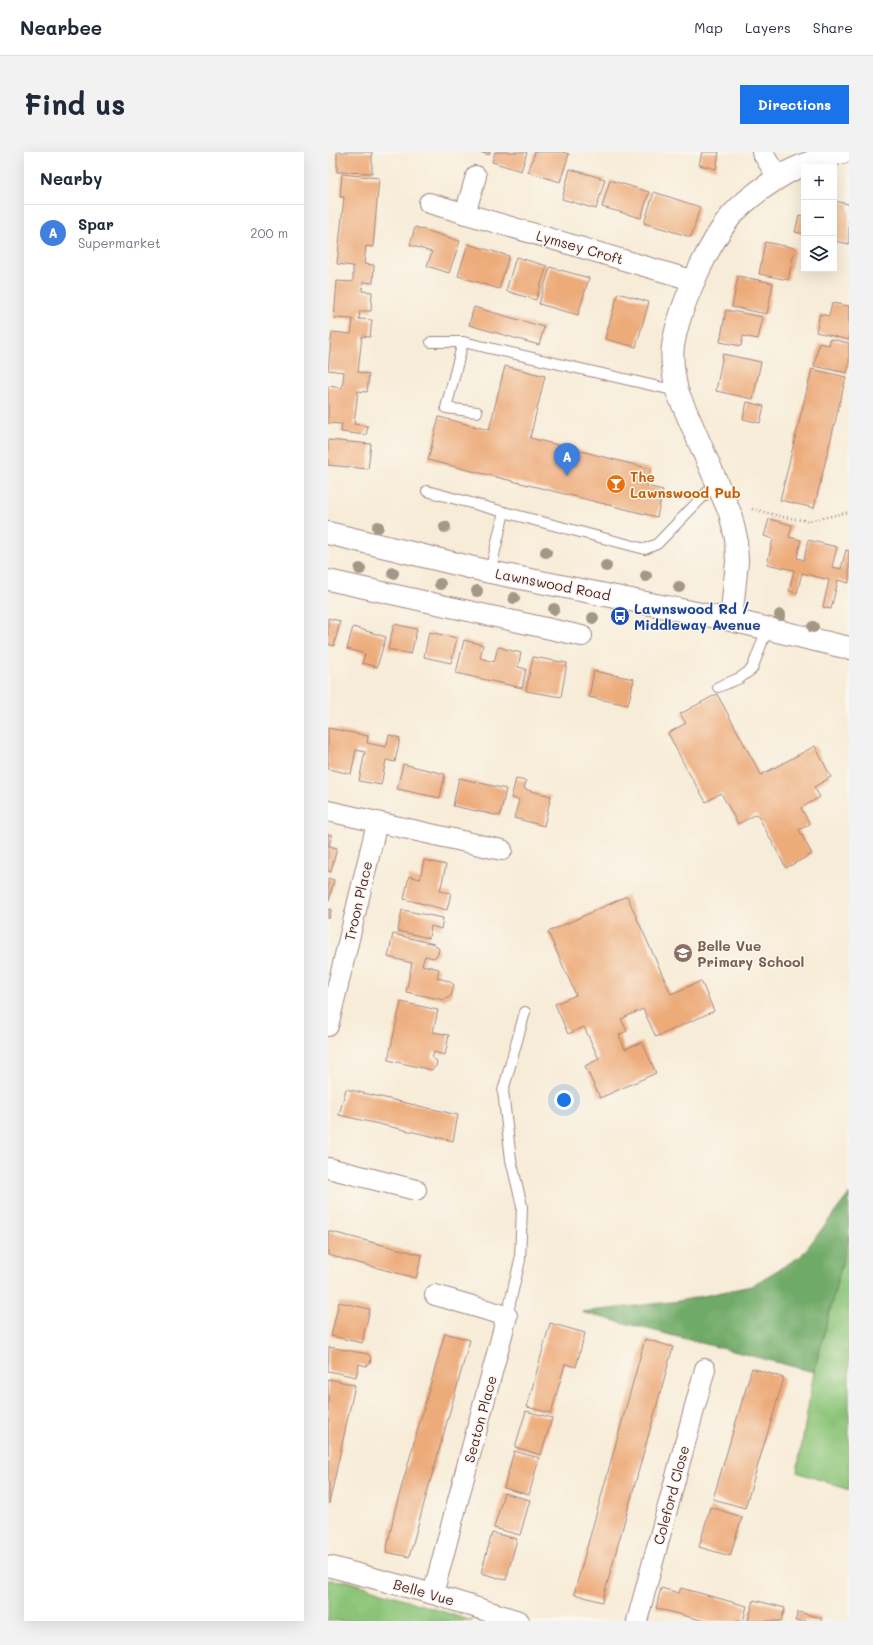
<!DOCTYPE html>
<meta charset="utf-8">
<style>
body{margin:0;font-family:Mali,sans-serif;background:#f2f2f3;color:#1f2937}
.controls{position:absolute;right:12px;top:12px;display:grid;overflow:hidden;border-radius:0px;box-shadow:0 4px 16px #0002}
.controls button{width:36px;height:36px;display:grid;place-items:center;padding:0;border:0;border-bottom:1px solid #e0e1e3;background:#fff;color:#1f2937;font:20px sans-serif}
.you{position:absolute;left:236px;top:948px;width:14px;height:14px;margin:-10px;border:3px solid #fff;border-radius:50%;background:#1a73e8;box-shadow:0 0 0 6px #1a73e833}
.badge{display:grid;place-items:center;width:26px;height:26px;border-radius:50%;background:#1a73e8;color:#fff;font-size:13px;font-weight:700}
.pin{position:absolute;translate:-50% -33px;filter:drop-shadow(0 1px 2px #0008)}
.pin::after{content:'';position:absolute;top:21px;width:14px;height:12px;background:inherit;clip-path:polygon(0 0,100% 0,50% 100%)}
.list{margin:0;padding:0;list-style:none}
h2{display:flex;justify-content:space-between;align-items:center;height:52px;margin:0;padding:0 16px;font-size:17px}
h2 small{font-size:13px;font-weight:400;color:#747a83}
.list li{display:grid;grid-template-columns:26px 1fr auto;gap:12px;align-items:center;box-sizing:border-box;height:56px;padding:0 16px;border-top:1px solid #e0e1e3}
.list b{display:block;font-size:15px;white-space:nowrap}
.list p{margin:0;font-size:13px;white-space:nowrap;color:#747a83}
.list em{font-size:13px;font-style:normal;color:#747a83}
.icon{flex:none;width:22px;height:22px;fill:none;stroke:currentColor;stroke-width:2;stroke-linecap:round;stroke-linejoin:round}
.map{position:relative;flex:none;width:521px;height:1469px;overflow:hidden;border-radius:0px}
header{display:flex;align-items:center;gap:24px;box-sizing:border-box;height:56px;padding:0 20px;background:#fff;border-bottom:1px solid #e0e1e3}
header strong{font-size:19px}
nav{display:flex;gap:22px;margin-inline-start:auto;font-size:14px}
.intro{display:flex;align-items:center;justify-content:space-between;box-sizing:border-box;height:96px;padding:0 24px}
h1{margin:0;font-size:28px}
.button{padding:10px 18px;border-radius:0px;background:#1a73e8;color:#fff;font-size:14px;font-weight:700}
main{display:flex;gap:24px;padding:0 24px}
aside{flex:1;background:#fff;border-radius:0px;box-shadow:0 4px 16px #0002}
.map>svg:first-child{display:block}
</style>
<header>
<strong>Nearbee</strong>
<nav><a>Map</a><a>Layers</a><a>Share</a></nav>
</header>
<div class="intro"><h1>Find us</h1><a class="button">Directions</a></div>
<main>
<aside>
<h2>Nearby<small></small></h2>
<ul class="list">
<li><span class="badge" style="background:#3f7fe0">A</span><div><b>Spar</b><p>Supermarket</p></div><em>200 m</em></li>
</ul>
</aside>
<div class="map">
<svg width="521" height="1469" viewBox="0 0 521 1469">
<rect width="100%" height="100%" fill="#fbf7ec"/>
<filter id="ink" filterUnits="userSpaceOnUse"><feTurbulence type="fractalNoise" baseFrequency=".025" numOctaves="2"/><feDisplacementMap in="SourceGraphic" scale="8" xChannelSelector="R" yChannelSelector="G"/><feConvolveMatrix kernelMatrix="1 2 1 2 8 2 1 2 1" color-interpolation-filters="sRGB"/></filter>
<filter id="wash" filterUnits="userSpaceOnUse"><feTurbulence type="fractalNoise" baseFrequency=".012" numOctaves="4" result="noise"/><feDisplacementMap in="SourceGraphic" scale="16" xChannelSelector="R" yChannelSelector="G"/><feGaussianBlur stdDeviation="0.9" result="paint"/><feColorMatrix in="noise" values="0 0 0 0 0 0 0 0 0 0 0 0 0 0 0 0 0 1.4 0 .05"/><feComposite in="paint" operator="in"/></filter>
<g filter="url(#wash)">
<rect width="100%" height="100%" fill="#f7ecd8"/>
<g fill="#8bc478" stroke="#6a7252">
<path d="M 521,1084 L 521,1338 L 469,1320 L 486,1220 Z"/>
<path d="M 0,1428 L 20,1429 L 144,1469 L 0,1469 Z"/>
</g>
<path fill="#70aa68" stroke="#5d644a" d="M 521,1042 L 521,1084 L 486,1220 L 253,1160 L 351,1149 L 423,1134 L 473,1104 Z"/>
<g id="blocks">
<g fill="#edab7a">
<path d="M 9,0 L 44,0 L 44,21 L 9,20 Z"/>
<path d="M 152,0 L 162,0 L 161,3 Z"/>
<path d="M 167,0 L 199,0 L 193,19 L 164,10 Z"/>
<path d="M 207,0 L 234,0 L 241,2 L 232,30 L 200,20 Z"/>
<path d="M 374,0 L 391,0 L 388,17 L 371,13 Z"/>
<path d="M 242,17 L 277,27 L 268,57 L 234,47 Z"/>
<path d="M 14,22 L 51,26 L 45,95 L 38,94 L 36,112 L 46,113 L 45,131 L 35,130 L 34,139 L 44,140 L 43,159 L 32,159 L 31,167 L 44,168 L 42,185 L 34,184 L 30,220 L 41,222 L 40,232 L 39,240 L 30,239 L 26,272 L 40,274 L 38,283 L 13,280 L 14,272 L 0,271 L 0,234 L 14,236 L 16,220 L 0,218 L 4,180 L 23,182 L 25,167 L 6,166 L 9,129 L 25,130 L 25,114 L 9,112 L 16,45 L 12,45 Z"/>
<path d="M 282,28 L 321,40 L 313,66 L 274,55 Z"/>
<path d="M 326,40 L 372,55 L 363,85 L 316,71 Z"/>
<path d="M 506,49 L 521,52 L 521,92 L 506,89 Z"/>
<path d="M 471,63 L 476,64 L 476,82 L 467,80 Z"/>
<path d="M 87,75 L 132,89 L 121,121 L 99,114 L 104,100 L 82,93 Z"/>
<path d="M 437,90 L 467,96 L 460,128 L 431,122 Z"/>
<path d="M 140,92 L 181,104 L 171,137 L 130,124 Z"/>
<path d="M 188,105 L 219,114 L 208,148 L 178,139 Z"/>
<path d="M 222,115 L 261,126 L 250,163 L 211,152 Z"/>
<path d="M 410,124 L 445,131 L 439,162 L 404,155 Z"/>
<path d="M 290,141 L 321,150 L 308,195 L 277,187 Z"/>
<path d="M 504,151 L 521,154 L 521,188 L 488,180 L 492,162 L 501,164 Z"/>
<path d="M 146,155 L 216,175 L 211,193 L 141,173 Z"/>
<path d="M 398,158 L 435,165 L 430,187 L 415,184 L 413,194 L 392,190 Z"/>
<path d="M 502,187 L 521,191 L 521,213 L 519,221 L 486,214 L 491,191 L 501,193 Z"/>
<path d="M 395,202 L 433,210 L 425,247 L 388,239 Z"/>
<path d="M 177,214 L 217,224 L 202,286 L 323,317 L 319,334 L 335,338 L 329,365 L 100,308 L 111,265 L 161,278 Z"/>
<path d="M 484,217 L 518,225 L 486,356 L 452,348 Z"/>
<path d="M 419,250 L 436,254 L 432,271 L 415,267 Z"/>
<path d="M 0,288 L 43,292 L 40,317 L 0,313 Z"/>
<path d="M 441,367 L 464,373 L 461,385 L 473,388 L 469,406 L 476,408 L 480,388 L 509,395 L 504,415 L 513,417 L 518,398 L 521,399 L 521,431 L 510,428 L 503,457 L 495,455 L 501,428 L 474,421 L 469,441 L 461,439 L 466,418 L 439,412 L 445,387 L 436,384 Z"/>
<path d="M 0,466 L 12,469 L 6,494 L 0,492 Z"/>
<path d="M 66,472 L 89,477 L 83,502 L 60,497 Z"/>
<path d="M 25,475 L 58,485 L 49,515 L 34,511 L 37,502 L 19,497 Z"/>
<path d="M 101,480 L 129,486 L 123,511 L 96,505 Z"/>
<path d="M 136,488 L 155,493 L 152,506 L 166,510 L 170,495 L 193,501 L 190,515 L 198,517 L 194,536 L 128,521 Z"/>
<path d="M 205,505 L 239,511 L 233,545 L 198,539 Z"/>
<path d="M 266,519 L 306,527 L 300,553 L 261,545 Z"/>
<path d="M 389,542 L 433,623 L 487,594 L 503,625 L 486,635 L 492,645 L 473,656 L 482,672 L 471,678 L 484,702 L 458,716 L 429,662 L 410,672 L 393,641 L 378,650 L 358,616 L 340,581 L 358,571 L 352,562 Z"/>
<path d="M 0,576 L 40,584 L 39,591 L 58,595 L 61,583 L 72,586 L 67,610 L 58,608 L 53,633 L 31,629 L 37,600 L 28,598 L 23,622 L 0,617 Z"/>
<path d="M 75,612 L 117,622 L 112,646 L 69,637 Z"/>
<path d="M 131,626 L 178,637 L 172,664 L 125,654 Z"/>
<path d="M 188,627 L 198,629 L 196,637 L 223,644 L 216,674 L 186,666 L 191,648 L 183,646 Z"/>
<path d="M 0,682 L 4,683 L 1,694 L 9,696 L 3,720 L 0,719 Z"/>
<path d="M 96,708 L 118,713 L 112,739 L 123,741 L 119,758 L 76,747 L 81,724 L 92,727 Z"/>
<path d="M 0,726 L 6,728 L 1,748 L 0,748 Z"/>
<path d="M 299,744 L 343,842 L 373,829 L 386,859 L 328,885 L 315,857 L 293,867 L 299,879 L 291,883 L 297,897 L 314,890 L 328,921 L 272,946 L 257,914 L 271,907 L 256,875 L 240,882 L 227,852 L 248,843 L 220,780 Z"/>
<path d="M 0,757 L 3,758 L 1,767 L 0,767 Z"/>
<path d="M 74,758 L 115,766 L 113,777 L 103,774 L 101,786 L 70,779 Z"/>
<path d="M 65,782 L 106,792 L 111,797 L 110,802 L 106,806 L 97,804 L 94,813 L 111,817 L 109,826 L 121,829 L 126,833 L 123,844 L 116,848 L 78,840 L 84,811 L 60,805 Z"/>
<path d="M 73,850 L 110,858 L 105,880 L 121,883 L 117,903 L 106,900 L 104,906 L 109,909 L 108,914 L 104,918 L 60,908 Z"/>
<path d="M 18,937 L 130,963 L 125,989 L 11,963 Z"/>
<path d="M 0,1079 L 94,1103 L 88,1126 L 0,1103 Z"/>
<path d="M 11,1150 L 42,1157 L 34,1191 L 3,1184 Z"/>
<path d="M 222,1171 L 257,1181 L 248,1215 L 237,1212 L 223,1261 L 199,1255 Z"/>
<path d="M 117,1181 L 142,1188 L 81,1405 L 58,1400 L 67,1358 Z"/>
<path d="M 317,1187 L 345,1195 L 274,1450 L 246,1442 Z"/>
<path d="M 1,1195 L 40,1202 L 43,1206 L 42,1212 L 38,1214 L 31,1212 L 28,1225 L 0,1219 Z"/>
<path d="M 424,1216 L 456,1226 L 417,1356 L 385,1347 Z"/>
<path d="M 1,1227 L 27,1233 L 1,1352 L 0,1230 Z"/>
<path d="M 198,1259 L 224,1266 L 213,1303 L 187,1295 Z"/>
<path d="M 186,1299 L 211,1306 L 201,1343 L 176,1336 Z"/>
<path d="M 176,1341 L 202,1348 L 192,1383 L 166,1376 Z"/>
<path d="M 382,1355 L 414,1365 L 402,1404 L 371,1395 Z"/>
<path d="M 164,1381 L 189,1387 L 178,1428 L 153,1421 Z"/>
<path d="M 333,1436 L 351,1441 L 353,1436 L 419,1454 L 415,1469 L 376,1469 L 328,1456 Z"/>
<path d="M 426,1448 L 457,1456 L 453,1469 L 420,1469 Z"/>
<path d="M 470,1460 L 493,1466 L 493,1469 L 467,1469 Z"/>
</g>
</g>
</g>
<g filter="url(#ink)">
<use href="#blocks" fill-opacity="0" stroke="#a08682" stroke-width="1"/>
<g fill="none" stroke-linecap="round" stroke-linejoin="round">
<defs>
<g id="service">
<path d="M 103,190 L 135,190 L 349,239"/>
<path d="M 135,190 L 118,256 L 149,260"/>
<path d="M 99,339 L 176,360 L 317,397 L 329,392 L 389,330"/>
<path d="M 162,420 L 176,360"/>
<path d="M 390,535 L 412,526 L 424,517 L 439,477"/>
<path d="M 179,1164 L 192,1108 L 194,1054 L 183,1008 L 175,939 L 197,860"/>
</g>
<g id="minor">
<path d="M 434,0 L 450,26"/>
<path d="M 101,51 L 367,129"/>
<path d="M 137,62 L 148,24"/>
<path d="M 0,428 L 254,484"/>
<path d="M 0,659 L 174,698"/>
<path d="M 0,874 L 49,671"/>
<path d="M 0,1016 L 88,1038"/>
<path d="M 0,1414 L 105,1442 L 191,1469"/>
<path d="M 105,1442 L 179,1164 L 107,1143"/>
<path d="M 309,1469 L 377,1217"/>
</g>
<g id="tertiary">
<path d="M 0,381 L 162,420 L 403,468 L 521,496"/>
<path d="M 403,468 L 409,410 L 408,386 L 402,361 L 349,239 C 346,225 343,208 345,194 C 351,155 379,94 403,64 C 416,49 434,36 450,26 C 470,13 492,7 515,0"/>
</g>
</defs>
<use href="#service" stroke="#a08682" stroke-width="12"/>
<use href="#minor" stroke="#a08682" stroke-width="22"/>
<use href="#tertiary" stroke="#a08682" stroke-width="24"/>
<path stroke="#a08682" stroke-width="2.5" stroke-dasharray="1 3" stroke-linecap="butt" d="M 424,357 L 455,365 L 481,369 L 521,360"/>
<use href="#service" stroke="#fff" stroke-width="10"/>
<use href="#minor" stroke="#fff" stroke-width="20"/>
<use href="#tertiary" stroke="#fff" stroke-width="22"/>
</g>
<g fill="#a39786">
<circle cx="50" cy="375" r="6"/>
<circle cx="117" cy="375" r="6"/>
<circle cx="218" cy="400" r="6"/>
<circle cx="278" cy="414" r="6"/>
<circle cx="32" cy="417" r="6"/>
<circle cx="65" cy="421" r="6"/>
<circle cx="318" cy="424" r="6"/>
<circle cx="112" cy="432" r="6"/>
<circle cx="351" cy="435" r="6"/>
<circle cx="149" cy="439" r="6"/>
<circle cx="186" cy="446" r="6"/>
<circle cx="226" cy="457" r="6"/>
<circle cx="452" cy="463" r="6"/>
<circle cx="265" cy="466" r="6"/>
<circle cx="485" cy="475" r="6"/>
</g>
</g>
<defs>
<symbol id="bar-disc" viewBox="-11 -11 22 22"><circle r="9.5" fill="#e8710a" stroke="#fbf7ec"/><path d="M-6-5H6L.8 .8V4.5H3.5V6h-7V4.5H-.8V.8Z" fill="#fff"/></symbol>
<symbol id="bus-disc" viewBox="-11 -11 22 22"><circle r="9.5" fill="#1a4fb4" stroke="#fbf7ec"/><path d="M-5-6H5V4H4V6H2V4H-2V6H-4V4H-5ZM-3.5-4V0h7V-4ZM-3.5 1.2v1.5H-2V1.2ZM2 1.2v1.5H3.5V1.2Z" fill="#fff"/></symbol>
<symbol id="school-disc" viewBox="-11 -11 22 22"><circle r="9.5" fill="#8d6e63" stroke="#fbf7ec"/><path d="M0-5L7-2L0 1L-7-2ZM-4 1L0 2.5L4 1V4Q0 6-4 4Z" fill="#fff"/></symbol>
</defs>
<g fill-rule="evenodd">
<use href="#bar-disc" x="277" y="321" width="22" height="22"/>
<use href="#bus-disc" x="281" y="453" width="22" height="22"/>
<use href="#school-disc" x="344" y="790" width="22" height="22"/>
</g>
<g text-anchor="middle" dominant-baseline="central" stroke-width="3" stroke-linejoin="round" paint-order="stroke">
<g font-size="14" fill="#4a1f2b" stroke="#fbf7ec">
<text transform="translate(252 95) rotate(16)">Lymsey Croft</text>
<text transform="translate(225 432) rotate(11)">Lawnswood Road</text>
<text transform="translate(30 749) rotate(-77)">Troon Place</text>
<text transform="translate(152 1267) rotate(-75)">Seaton Place</text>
<text transform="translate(343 1343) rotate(-75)">Coleford Close</text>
<text transform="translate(96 1440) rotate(16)">Belle Vue</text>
</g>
<g font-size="14" font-weight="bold" fill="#c56008" stroke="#fbf7ec" text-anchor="start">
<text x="302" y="324">The<tspan x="302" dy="16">Lawnswood Pub</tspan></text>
</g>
<g font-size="14" font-weight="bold" fill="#164399" stroke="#fbf7ec" text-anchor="start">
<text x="306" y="456">Lawnswood Rd /<tspan x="306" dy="16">Middleway Avenue</tspan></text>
</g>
<g font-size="14" font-weight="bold" fill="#785e54" stroke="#fbf7ec" text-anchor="start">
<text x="369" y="793">Belle Vue<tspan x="369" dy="16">Primary School</tspan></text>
</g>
</g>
</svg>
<div class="controls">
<button>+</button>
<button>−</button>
<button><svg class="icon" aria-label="layers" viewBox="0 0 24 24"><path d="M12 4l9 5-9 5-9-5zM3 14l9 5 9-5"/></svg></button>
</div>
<div class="you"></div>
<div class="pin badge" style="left:239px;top:324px;background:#3f7fe0">A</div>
</div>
</main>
